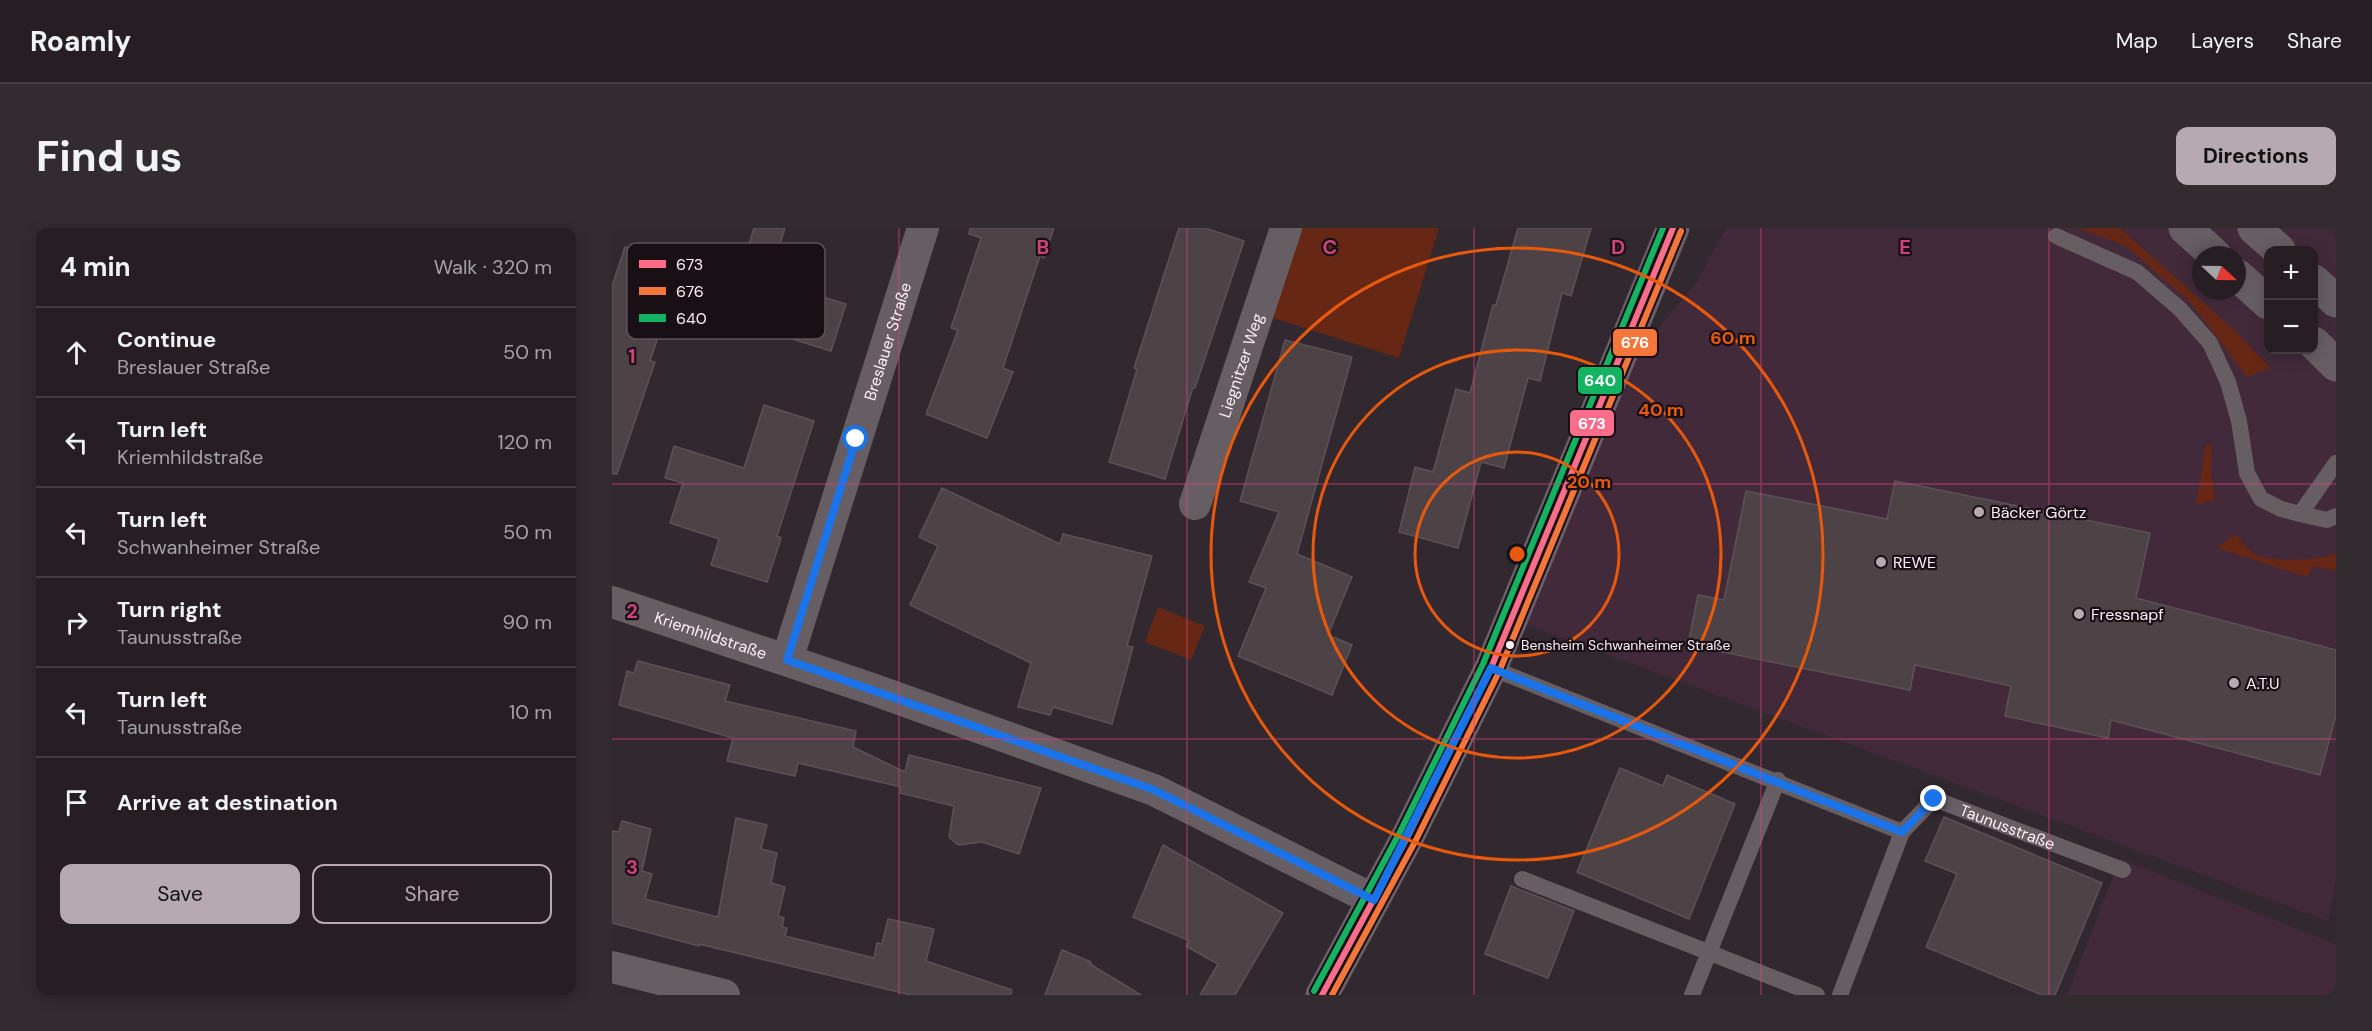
<!DOCTYPE html>
<meta charset="utf-8">
<style>
body{margin:0;font-family:"DM Sans",sans-serif;background:#322b30;color:#f1f3f6}
.controls{position:absolute;right:18px;top:18px;display:grid;overflow:hidden;border-radius:12px;box-shadow:0 3px 15px #0003}
.controls button{width:54px;height:54px;display:grid;place-items:center;padding:0;border:0;border-bottom:2px solid #423c41;background:#261e23;color:#f1f3f6;font:30px sans-serif}
.compass{position:absolute;left:1580px;top:18px;width:54px;height:54px;border-radius:50%;background:#261e23;box-shadow:0 3px 15px #0003;rotate:112deg}
.stop{position:absolute;width:18px;height:18px;margin:-14px;border:4px solid #1a73e8;border-radius:50%;background:#fff}
.stop.end{background:#1a73e8;border-color:#fff;box-shadow:0 2px 6px #0008}
.list{margin:0;padding:0;list-style:none}
h2{display:flex;justify-content:space-between;align-items:center;height:78px;margin:0;padding:0 24px;font-size:26px}
h2 small{font-size:20px;font-weight:400;color:#a4a2a6}
.list li{display:grid;grid-template-columns:39px 1fr auto;gap:18px;align-items:center;box-sizing:border-box;height:90px;padding:0 24px;border-top:2px solid #423c41}
.list b{display:block;font-size:22px;white-space:nowrap}
.list p{margin:0;font-size:20px;white-space:nowrap;color:#a4a2a6}
.list em{font-size:20px;font-style:normal;color:#a4a2a6}
.actions{display:flex;gap:12px;padding:18px 24px}
.actions a{flex:1;padding:14px 0;border:2px solid #b6a9b2;border-radius:12px;text-align:center;font-size:21px;color:#b6a9b2}
.actions .main{background:#b6a9b2;color:#111}
.icon{flex:none;width:33px;height:33px;fill:none;stroke:currentColor;stroke-width:2;stroke-linecap:round;stroke-linejoin:round}
.map{position:relative;flex:none;width:1724px;height:767px;overflow:hidden;border-radius:12px}
header{display:flex;align-items:center;gap:36px;box-sizing:border-box;height:84px;padding:0 30px;background:#261e23;border-bottom:2px solid #423c41}
header strong{font-size:28px}
nav{display:flex;gap:33px;margin-inline-start:auto;font-size:21px}
.intro{display:flex;align-items:center;justify-content:space-between;box-sizing:border-box;height:144px;padding:0 36px}
h1{margin:0;font-size:42px}
.button{padding:15px 27px;border-radius:12px;background:#b6a9b2;color:#111;font-size:21px;font-weight:700}
main{display:flex;gap:36px;padding:0 36px}
aside{flex:1;background:#261e23;border-radius:12px;box-shadow:0 3px 15px #0003}
.map>svg:first-child{display:block}
</style>
<header>
<strong>Roamly</strong>
<nav><a>Map</a><a>Layers</a><a>Share</a></nav>
</header>
<div class="intro"><h1>Find us</h1><a class="button">Directions</a></div>
<main>
<aside>
<h2>4 min<small>Walk · 320 m</small></h2>
<ul class="list">
<li><svg class="icon" aria-label="ahead" viewBox="0 0 24 24"><path d="M12 20V5M6 11l6-6 6 6"/></svg><div><b>Continue</b><p>Breslauer Straße</p></div><em>50 m</em></li>
<li><svg class="icon" aria-label="left" viewBox="0 0 24 24"><path d="M17 20v-9H6M10 6l-5 5 5 5"/></svg><div><b>Turn left</b><p>Kriemhildstraße</p></div><em>120 m</em></li>
<li><svg class="icon" aria-label="left" viewBox="0 0 24 24"><path d="M17 20v-9H6M10 6l-5 5 5 5"/></svg><div><b>Turn left</b><p>Schwanheimer Straße</p></div><em>50 m</em></li>
<li><svg class="icon" aria-label="right" viewBox="0 0 24 24"><path d="M7 20v-9h11M14 6l5 5-5 5"/></svg><div><b>Turn right</b><p>Taunusstraße</p></div><em>90 m</em></li>
<li><svg class="icon" aria-label="left" viewBox="0 0 24 24"><path d="M17 20v-9H6M10 6l-5 5 5 5"/></svg><div><b>Turn left</b><p>Taunusstraße</p></div><em>10 m</em></li>
<li><svg class="icon" aria-label="arrive" viewBox="0 0 24 24"><path d="M6 21V4h12l-3 4 3 4H6"/></svg><div><b>Arrive at destination</b></div></li>
</ul>
<div class="actions"><a class="main">Save</a><a>Share</a></div>
</aside>
<div class="map">
<svg width="1724" height="767" viewBox="0 0 1724 767">
<rect width="100%" height="100%" fill="#32282f"/>
<g fill="#422a3a" fill-rule="evenodd">
<path d="M 1114,0 L 1724,0 L 1724,650 L 1716,693 L 907,394 L 997,161 L 1086,52 ZM 1656,22 L 1702,22 L 1702,122 L 1656,122 ZM 1589,27 L 1625,27 L 1625,63 L 1589,63 Z"/>
<path d="M 1508,631 L 1724,716 L 1724,767 L 1455,767 Z"/>
</g>
<g fill="#672715">
<path d="M 674,0 L 827,0 L 787,130 L 645,85 Z"/>
<path d="M 1466,0 L 1508,0 L 1621,101 L 1659,140 L 1635,149 L 1579,75 L 1514,18 Z"/>
<path d="M 1594,217 L 1600,217 L 1599,243 L 1603,272 L 1584,277 Z"/>
<path d="M 1623,306 C 1629,312 1636,323 1644,327 C 1659,334 1710,333 1724,325 L 1724,343 L 1701,338 L 1695,349 L 1605,320 Z"/>
<path d="M 546,379 L 593,398 L 579,432 L 533,414 Z"/>
</g>
<g fill="#4d4347" stroke="#5c5156" stroke-width="1.5">
<path d="M 142,0 L 173,0 L 151,71 L 123,62 Z"/>
<path d="M 358,0 L 442,0 L 432,30 L 428,28 L 391,140 L 401,144 L 375,210 L 314,186 L 346,102 L 339,100 L 369,10 L 357,6 Z"/>
<path d="M 567,0 L 593,0 L 632,13 L 583,160 L 581,159 L 553,251 L 497,234 L 525,141 L 522,140 Z"/>
<path d="M 906,0 L 979,0 L 959,68 L 950,65 L 928,153 L 916,150 L 892,240 L 869,234 L 846,320 L 787,304 L 803,239 L 821,244 L 844,161 L 858,165 L 881,77 L 884,77 Z"/>
<path d="M 13,19 L 70,37 L 38,133 L 43,134 L 5,246 L 0,246 L 0,58 Z"/>
<path d="M 179,59 L 234,76 L 219,123 L 164,106 Z"/>
<path d="M 673,112 L 740,129 L 685,326 L 740,349 L 716,407 L 740,417 L 720,467 L 626,428 L 654,360 L 637,354 L 667,284 L 628,273 Z"/>
<path d="M 152,177 L 202,193 L 165,308 L 169,310 L 155,354 L 99,337 L 107,311 L 58,295 L 71,255 L 53,250 L 62,218 L 132,240 Z"/>
<path d="M 1283,253 L 1538,305 L 1524,370 L 1724,422 L 1724,487 L 1708,547 L 1499,492 L 1496,510 L 1393,488 L 1399,458 L 1303,437 L 1298,462 L 1076,417 L 1086,367 L 1112,372 L 1134,263 L 1275,291 Z"/>
<path d="M 330,260 L 448,316 L 451,306 L 540,328 L 515,418 L 521,419 L 500,496 L 441,479 L 438,487 L 406,479 L 419,435 L 298,377 L 326,318 L 307,309 Z"/>
<path d="M 26,433 L 118,457 L 113,473 L 244,503 L 241,519 L 293,544 L 297,527 L 429,560 L 407,626 L 370,614 L 346,617 L 337,609 L 342,578 L 288,565 L 289,559 L 186,535 L 183,548 L 115,533 L 121,510 L 7,477 L 15,443 L 22,445 Z"/>
<path d="M 1008,540 L 1051,558 L 1055,547 L 1123,576 L 1077,691 L 965,644 Z"/>
<path d="M 1332,589 L 1490,655 L 1443,767 L 1430,767 L 1314,719 L 1345,646 L 1313,633 Z"/>
<path d="M 124,590 L 155,597 L 149,621 L 165,625 L 159,655 L 173,659 L 166,688 L 172,690 L 170,699 L 175,700 L 173,708 L 262,730 L 265,715 L 270,716 L 276,691 L 322,701 L 314,733 L 400,762 L 399,767 L 299,767 L 87,716 L 87,718 L 0,695 L 0,603 L 7,604 L 10,593 L 39,601 L 30,643 L 40,646 L 33,671 L 106,689 Z"/>
<path d="M 551,617 L 671,685 L 623,767 L 588,767 L 606,736 L 574,718 L 578,713 L 521,689 Z"/>
<path d="M 899,658 L 962,683 L 936,750 L 873,726 Z"/>
<path d="M 450,722 L 479,734 L 478,736 L 529,767 L 433,767 Z"/>
</g>
<g fill="none" stroke-linecap="round" stroke-linejoin="round">
<g stroke="#665e63" stroke-width="16">
<path d="M 1444,8 L 1525,44 L 1568,81 L 1598,115 L 1616,154 L 1627,193 L 1635,245 L 1649,271 L 1669,281 L 1688,286 L 1715,292 L 1724,288"/>
<path d="M 1688,286 L 1724,235"/>
<path id="s1" d="M 879,440 L 1290,604 L 1322,571 L 1511,642"/>
<path d="M 910,651 L 1205,767"/>
<path d="M 1080,767 L 1166,552"/>
<path d="M 1228,767 L 1290,604"/>
</g>
<g stroke="#665e63" stroke-width="32">
<path id="s2" d="M 583,276 L 674,0"/>
<path id="s3" d="M 0,374 L 257,460 L 542,562 L 762,672"/>
<path id="s4" d="M 175,432 L 311,0"/>
<path d="M 0,739 L 112,767"/>
</g>
<g stroke="#665e63" stroke-width="33">
<path d="M 1573,0 L 1603,27"/>
<path d="M 1642,0 L 1667,22"/>
<path d="M 1625,47 L 1656,75"/>
<path d="M 1702,53 L 1724,73"/>
<path d="M 1702,115 L 1724,137"/>
</g>
<path stroke="#6a5f69" stroke-width="33" d="M 710,767 L 796,608 L 879,440 L 1061,0"/>
<defs>
<path id="bus-1" d="M 710,767 L 796,608 L 879,440 L 1061,0"/>
<path id="bus-2" d="M 720,767 L 804,612 L 887,444 L 1069,3"/>
<path id="bus-3" d="M 702,763 L 788,604 L 871,436 L 1051,0"/>
</defs>
<use href="#bus-1" stroke="#191016" stroke-width="10"/>
<use href="#bus-2" stroke="#191016" stroke-width="10"/>
<use href="#bus-3" stroke="#191016" stroke-width="10"/>
<use href="#bus-1" stroke="#fb6d88" stroke-width="6"/>
<use href="#bus-2" stroke="#f5763a" stroke-width="6"/>
<use href="#bus-3" stroke="#13b361" stroke-width="6"/>
</g>
<g fill="none" stroke-linecap="round" stroke-linejoin="round">
<path stroke="#1a73e8" stroke-width="8" d="M 244,211 L 175,432 L 542,562 L 762,672 L 879,440 L 1290,604 L 1322,571"/>
</g>
<path fill="none" stroke="#ce437a" stroke-width="1.5" stroke-opacity="0.55" d="M 287,0 L 287,767M 575,0 L 575,767M 862,0 L 862,767M 1149,0 L 1149,767M 1437,0 L 1437,767M 0,256 L 1724,256M 0,511 L 1724,511"/>
<g fill="none" stroke="#e8590c" stroke-width="3">
<circle cx="905" cy="326" r="102"/>
<circle cx="905" cy="326" r="204"/>
<circle cx="905" cy="326" r="306"/>
</g>
<g fill="#b6a9b2" stroke="#191016" stroke-width="2">
<circle cx="1367" cy="284" r="6"/>
<circle cx="1269" cy="334" r="6"/>
<circle cx="1467" cy="386" r="6"/>
<circle cx="1622" cy="455" r="6"/>
</g>
<circle fill="#fdeff8" stroke="#191016" stroke-width="2" cx="898" cy="417" r="5"/>
<g text-anchor="middle" dominant-baseline="central" stroke-width="4.5" stroke-linejoin="round" paint-order="stroke">
<g font-size="14" fill="#fdeff8" stroke="#191016" text-anchor="start">
<text x="909" y="417">Bensheim Schwanheimer Straße</text>
</g>
<g font-size="16" fill="#fdeff8" stroke="#191016">
<text stroke="none"><textPath href="#s4" startOffset="334">Breslauer Straße</textPath></text>
<text stroke="none"><textPath href="#s2" startOffset="146">Liegnitzer Weg</textPath></text>
<text stroke="none"><textPath href="#s3" startOffset="104">Kriemhildstraße</textPath></text>
<text stroke="none"><textPath href="#s1" startOffset="567">Taunusstraße</textPath></text>
</g>
<g font-size="16" fill="#fdeff8" stroke="#191016" text-anchor="start">
<text x="1379" y="284">Bäcker Görtz</text>
<text x="1281" y="334">REWE</text>
<text x="1479" y="386">Fressnapf</text>
<text x="1634" y="455">A.T.U</text>
</g>
</g>
<rect x="15" y="15" width="198" height="96" rx="9" fill="#191016" stroke="#5d535a" stroke-width="1.5"/>
<rect x="27" y="32" width="27" height="8" fill="#fb6d88"/>
<rect x="27" y="59" width="27" height="8" fill="#f5763a"/>
<rect x="27" y="86" width="27" height="8" fill="#13b361"/>
<g font-size="16" fill="#fdeff8">
<text x="64" y="42">673</text>
<text x="64" y="69">676</text>
<text x="64" y="96">640</text>
</g>
<g font-size="20" text-anchor="middle" font-weight="bold" fill="#ce437a" stroke="#191016" stroke-width="4.5" stroke-linejoin="round" paint-order="stroke">
<text x="431" y="26">B</text>
<text x="718" y="26">C</text>
<text x="1006" y="26">D</text>
<text x="1293" y="26">E</text>
<text x="20" y="135">1</text>
<text x="20" y="390">2</text>
<text x="20" y="646">3</text>
</g>
<circle cx="905" cy="326" r="9" fill="#e8590c" stroke="#191016" stroke-width="3"/>
<g font-size="18" text-anchor="middle" font-weight="bold" fill="#e8590c" stroke="#191016" stroke-width="4.5" stroke-linejoin="round" paint-order="stroke">
<text x="1121" y="116">60 m</text>
<text x="1049" y="188">40 m</text>
<text x="977" y="260">20 m</text>
</g>
<g stroke="#191016" stroke-width="2">
<rect x="1000" y="100" width="46" height="29" rx="6" fill="#f5763a"/>
<rect x="965" y="138" width="46" height="29" rx="6" fill="#13b361"/>
<rect x="957" y="181" width="46" height="28" rx="6" fill="#fb6d88"/>
</g>
<g font-size="16" text-anchor="middle" font-weight="bold" fill="#fff">
<text x="1023" y="120">676</text>
<text x="988" y="158">640</text>
<text x="980" y="201">673</text>
</g>
</svg>
<div class="controls">
<button>+</button>
<button>−</button>
</div>
<svg class="compass" viewBox="-18 -18 36 36"><path d="M0-13l5 13h-10z" fill="#e53935"/><path d="M0 13l5-13h-10z" fill="#a4a2a6"/></svg>
<div class="stop" style="left:244px;top:211px"></div>
<div class="stop end" style="left:1322px;top:571px"></div>
</div>
</main>
